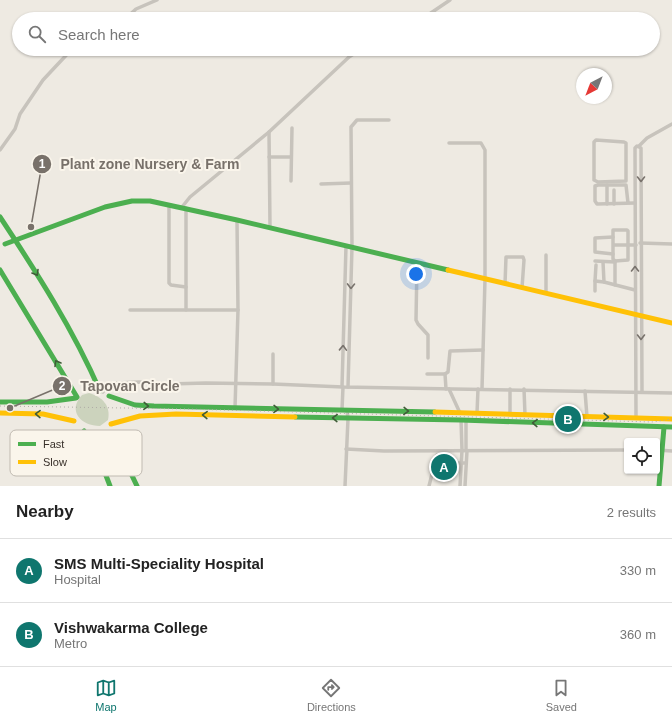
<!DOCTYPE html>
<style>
body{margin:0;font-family:Helvetica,sans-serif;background:#f6f6f6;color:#222}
.controls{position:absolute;right:12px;bottom:12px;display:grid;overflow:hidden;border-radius:4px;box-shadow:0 1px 3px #0004}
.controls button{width:36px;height:36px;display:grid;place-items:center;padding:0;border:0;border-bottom:1px solid #e0e0e0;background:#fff;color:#222;font:20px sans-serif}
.compass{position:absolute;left:576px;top:68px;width:36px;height:36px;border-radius:50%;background:#fff;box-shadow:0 1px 3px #0004;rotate:222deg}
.you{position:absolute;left:416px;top:274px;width:14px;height:14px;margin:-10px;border:3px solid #fff;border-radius:50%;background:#1a73e8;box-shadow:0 0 0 6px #1a73e833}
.badge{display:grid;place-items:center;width:26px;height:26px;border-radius:50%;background:#0f766e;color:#fff;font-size:13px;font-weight:700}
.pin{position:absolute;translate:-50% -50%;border:2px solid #fff;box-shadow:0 1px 4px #0006}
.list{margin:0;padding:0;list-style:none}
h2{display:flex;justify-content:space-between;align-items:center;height:52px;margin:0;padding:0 16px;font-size:17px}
h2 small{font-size:13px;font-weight:400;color:#767676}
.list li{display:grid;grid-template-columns:26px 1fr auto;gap:12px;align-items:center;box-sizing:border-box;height:64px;padding:0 16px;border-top:1px solid #e0e0e0}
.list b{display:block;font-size:15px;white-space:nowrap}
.list p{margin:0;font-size:13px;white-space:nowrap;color:#767676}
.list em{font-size:13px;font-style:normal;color:#767676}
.icon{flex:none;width:22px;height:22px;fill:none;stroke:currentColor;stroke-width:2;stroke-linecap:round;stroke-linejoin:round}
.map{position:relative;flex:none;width:672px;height:486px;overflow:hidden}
.search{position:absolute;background:#fff;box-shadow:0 1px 3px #0004;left:12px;right:12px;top:12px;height:44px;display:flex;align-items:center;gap:10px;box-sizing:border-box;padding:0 14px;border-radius:22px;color:#767676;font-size:15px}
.sheet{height:180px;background:#fff}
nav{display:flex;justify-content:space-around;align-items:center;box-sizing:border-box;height:56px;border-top:1px solid #e0e0e0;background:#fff;font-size:11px;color:#767676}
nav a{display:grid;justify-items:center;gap:2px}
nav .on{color:#0f766e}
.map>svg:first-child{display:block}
</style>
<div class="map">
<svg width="672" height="486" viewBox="0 0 672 486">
<rect width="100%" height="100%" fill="#eeeae2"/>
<path fill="#ccd3bd" d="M 89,393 C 102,397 111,405 108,420 L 100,426 C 81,426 67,411 82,395 Z"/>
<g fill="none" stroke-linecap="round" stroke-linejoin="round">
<g stroke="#c7c3bc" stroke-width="3.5">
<path d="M 125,19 L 136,9 L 157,0"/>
<path d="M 422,19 L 450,0"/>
<path d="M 269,132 L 270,227"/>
<path d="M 596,140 L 624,142 L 626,143 L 626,181 L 598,182 L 594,180 L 594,142 Z"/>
<path d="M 449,143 L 481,143 L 485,150 L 485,279 L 482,389"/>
<path d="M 639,146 L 647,138 L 672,124"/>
<path d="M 0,150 L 15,129 L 20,114 L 43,80 L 72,49"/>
<path d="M 269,157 L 291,157"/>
<path d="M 291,181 L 292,128"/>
<path d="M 321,184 L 351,183"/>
<path d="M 607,185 L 607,204"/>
<path d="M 614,190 L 614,204"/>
<path d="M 628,203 L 626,185 L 598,185 L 595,186 L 595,201 L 597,204 L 635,203"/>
<path d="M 169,205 L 169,283 L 171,285 L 186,287"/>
<path d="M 182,207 L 190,197 L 269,132 L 349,57 L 361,49"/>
<path d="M 186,208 L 186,310"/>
<path d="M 613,237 L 595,238 L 595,252 L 613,254"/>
<path d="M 640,243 L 672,244"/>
<path d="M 613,245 L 613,230 L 627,230 L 628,231 L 628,260 L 615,261 L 613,259 L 613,245 L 636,245"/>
<path d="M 546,255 L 546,293"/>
<path d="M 595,261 L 615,262"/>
<path d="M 603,262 L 604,282 L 635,290"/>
<path d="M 615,262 L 615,285"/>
<path d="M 417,263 L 416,320 L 418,324 L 428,335 L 428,358"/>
<path d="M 595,281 L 596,265"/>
<path d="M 505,284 L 506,257 L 523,257 L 524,260 L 522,288"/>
<path d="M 595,291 L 595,281 L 604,282"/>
<path d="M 130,310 L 238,310"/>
<path d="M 427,374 L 445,374"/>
<path d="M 273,384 L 273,354"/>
<path d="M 342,387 L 346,246"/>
<path d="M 348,387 L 352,247 L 351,127 L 357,120 L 389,120"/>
<path d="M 446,389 L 445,374 L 448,372 L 450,351 L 483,350"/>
<path d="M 449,389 L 460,413"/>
<path d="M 510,389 L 510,414"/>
<path d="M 524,389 L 525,415"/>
<path d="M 585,391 L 587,417"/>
<path d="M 103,392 L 107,385 L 117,383 L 139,382 L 169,384 L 206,383 L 273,384 L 343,387 L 672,393"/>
<path d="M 235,408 L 238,310 L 237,220"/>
<path d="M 342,410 L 343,387"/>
<path d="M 477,413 L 478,389"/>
<path d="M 636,418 L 635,148 L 637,146 L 641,148 L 642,392"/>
<path d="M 466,420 L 466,450"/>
<path d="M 346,449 L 384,451 L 627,450"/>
<path d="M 657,450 L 672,451"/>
<path d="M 437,455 L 432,474 L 442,475 L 457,463 L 466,463"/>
<path d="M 345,486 L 348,419 L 347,410"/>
<path d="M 429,486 L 432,474"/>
<path d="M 460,486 L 462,450 L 461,420"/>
<path d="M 465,486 L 467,451"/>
</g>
<g stroke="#4caf50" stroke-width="5">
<path d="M 0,217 C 37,273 73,329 100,391"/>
<path d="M 5,244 L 105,207 L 132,201 L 150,201 L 237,220 L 448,270"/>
<path d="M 0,270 L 77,397"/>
<path d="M 109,396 L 135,405 L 154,406 L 435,412"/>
<path d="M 0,402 L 47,402 L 76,398"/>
<path d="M 295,417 L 461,420 L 672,427"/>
<path d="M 84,431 L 95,447 L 110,486"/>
<path d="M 113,441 L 126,463 L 137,486"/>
<path d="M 659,486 L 664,427"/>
</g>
<g stroke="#ffc107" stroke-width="5">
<path d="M 448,270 L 672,323"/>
<path d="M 435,412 L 672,419"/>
<path d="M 0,413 L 43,414 L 74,421"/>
<path d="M 111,424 L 140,416 L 176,414 L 295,417"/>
</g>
<path stroke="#afaba6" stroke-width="1" stroke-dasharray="1 3" stroke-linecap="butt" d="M 0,406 L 187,409 L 652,422 L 672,419"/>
</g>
<defs><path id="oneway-chevron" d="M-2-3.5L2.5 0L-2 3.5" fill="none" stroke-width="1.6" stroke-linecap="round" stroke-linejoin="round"/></defs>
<g stroke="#78726c">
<use href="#oneway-chevron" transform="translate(641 179) rotate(90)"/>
<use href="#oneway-chevron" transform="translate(635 269) rotate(-90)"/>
<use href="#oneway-chevron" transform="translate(351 286) rotate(91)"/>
<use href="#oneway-chevron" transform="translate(641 337) rotate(90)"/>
<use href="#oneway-chevron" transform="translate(343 348) rotate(-88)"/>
</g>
<g stroke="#3f5c37">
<use href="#oneway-chevron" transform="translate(36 273) rotate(59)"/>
<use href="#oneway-chevron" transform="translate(57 363) rotate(-121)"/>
<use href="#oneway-chevron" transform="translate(146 406) rotate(3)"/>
<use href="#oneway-chevron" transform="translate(276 409) rotate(1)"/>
<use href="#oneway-chevron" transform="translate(406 411) rotate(2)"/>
<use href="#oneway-chevron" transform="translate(38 414) rotate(-179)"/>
<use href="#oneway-chevron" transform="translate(205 415) rotate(-178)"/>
<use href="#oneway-chevron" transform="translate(606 417) rotate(2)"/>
<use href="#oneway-chevron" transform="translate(335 418) rotate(-178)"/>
<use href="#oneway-chevron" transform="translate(535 423) rotate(-178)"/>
</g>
<rect x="10" y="430" width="132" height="46" rx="6" fill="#faf5eb" stroke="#c0bab1" stroke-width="1"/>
<rect x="18" y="442" width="18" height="4" fill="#4caf50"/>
<rect x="18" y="460" width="18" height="4" fill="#ffc107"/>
<g font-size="11" fill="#38302a">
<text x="43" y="448">Fast</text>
<text x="43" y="466">Slow</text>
</g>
<path fill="none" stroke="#78716a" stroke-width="1.5" d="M31 227L42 164M10 408L62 386"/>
<g fill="#78716a" stroke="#faf5eb" stroke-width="1.5">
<circle cx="31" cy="227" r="4"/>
<circle cx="10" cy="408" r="4"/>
<circle cx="42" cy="164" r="10"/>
<circle cx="62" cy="386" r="10"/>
</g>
<g font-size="12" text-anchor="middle" font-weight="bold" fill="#fff">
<text x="42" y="168">1</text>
<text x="62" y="390">2</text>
</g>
<g font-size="14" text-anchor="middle" font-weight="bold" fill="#78716a" stroke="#faf5eb" stroke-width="4" stroke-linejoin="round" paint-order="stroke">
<text x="150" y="169">Plant zone Nursery &amp; Farm</text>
<text x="130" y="391">Tapovan Circle</text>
</g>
</svg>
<div class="controls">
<button><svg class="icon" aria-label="locate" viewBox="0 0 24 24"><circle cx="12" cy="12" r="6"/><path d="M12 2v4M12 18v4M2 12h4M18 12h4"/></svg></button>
</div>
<svg class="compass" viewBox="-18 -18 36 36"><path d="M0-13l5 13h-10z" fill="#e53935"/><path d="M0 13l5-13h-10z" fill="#767676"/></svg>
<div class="you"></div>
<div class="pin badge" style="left:444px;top:467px">A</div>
<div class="pin badge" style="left:568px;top:419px">B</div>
<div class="search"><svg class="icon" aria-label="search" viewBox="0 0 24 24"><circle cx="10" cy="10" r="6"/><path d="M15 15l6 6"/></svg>Search here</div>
</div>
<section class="sheet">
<h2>Nearby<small>2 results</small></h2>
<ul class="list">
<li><span class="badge">A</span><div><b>SMS Multi-Speciality Hospital</b><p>Hospital</p></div><em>330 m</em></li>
<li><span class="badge">B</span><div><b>Vishwakarma College</b><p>Metro</p></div><em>360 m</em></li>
</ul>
</section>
<nav>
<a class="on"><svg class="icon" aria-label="map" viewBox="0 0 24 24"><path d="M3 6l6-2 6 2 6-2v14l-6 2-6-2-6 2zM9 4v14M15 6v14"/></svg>Map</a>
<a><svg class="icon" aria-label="directions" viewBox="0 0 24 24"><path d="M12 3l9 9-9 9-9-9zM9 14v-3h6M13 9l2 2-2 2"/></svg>Directions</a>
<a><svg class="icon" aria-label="saved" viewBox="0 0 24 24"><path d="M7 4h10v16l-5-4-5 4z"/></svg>Saved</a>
</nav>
